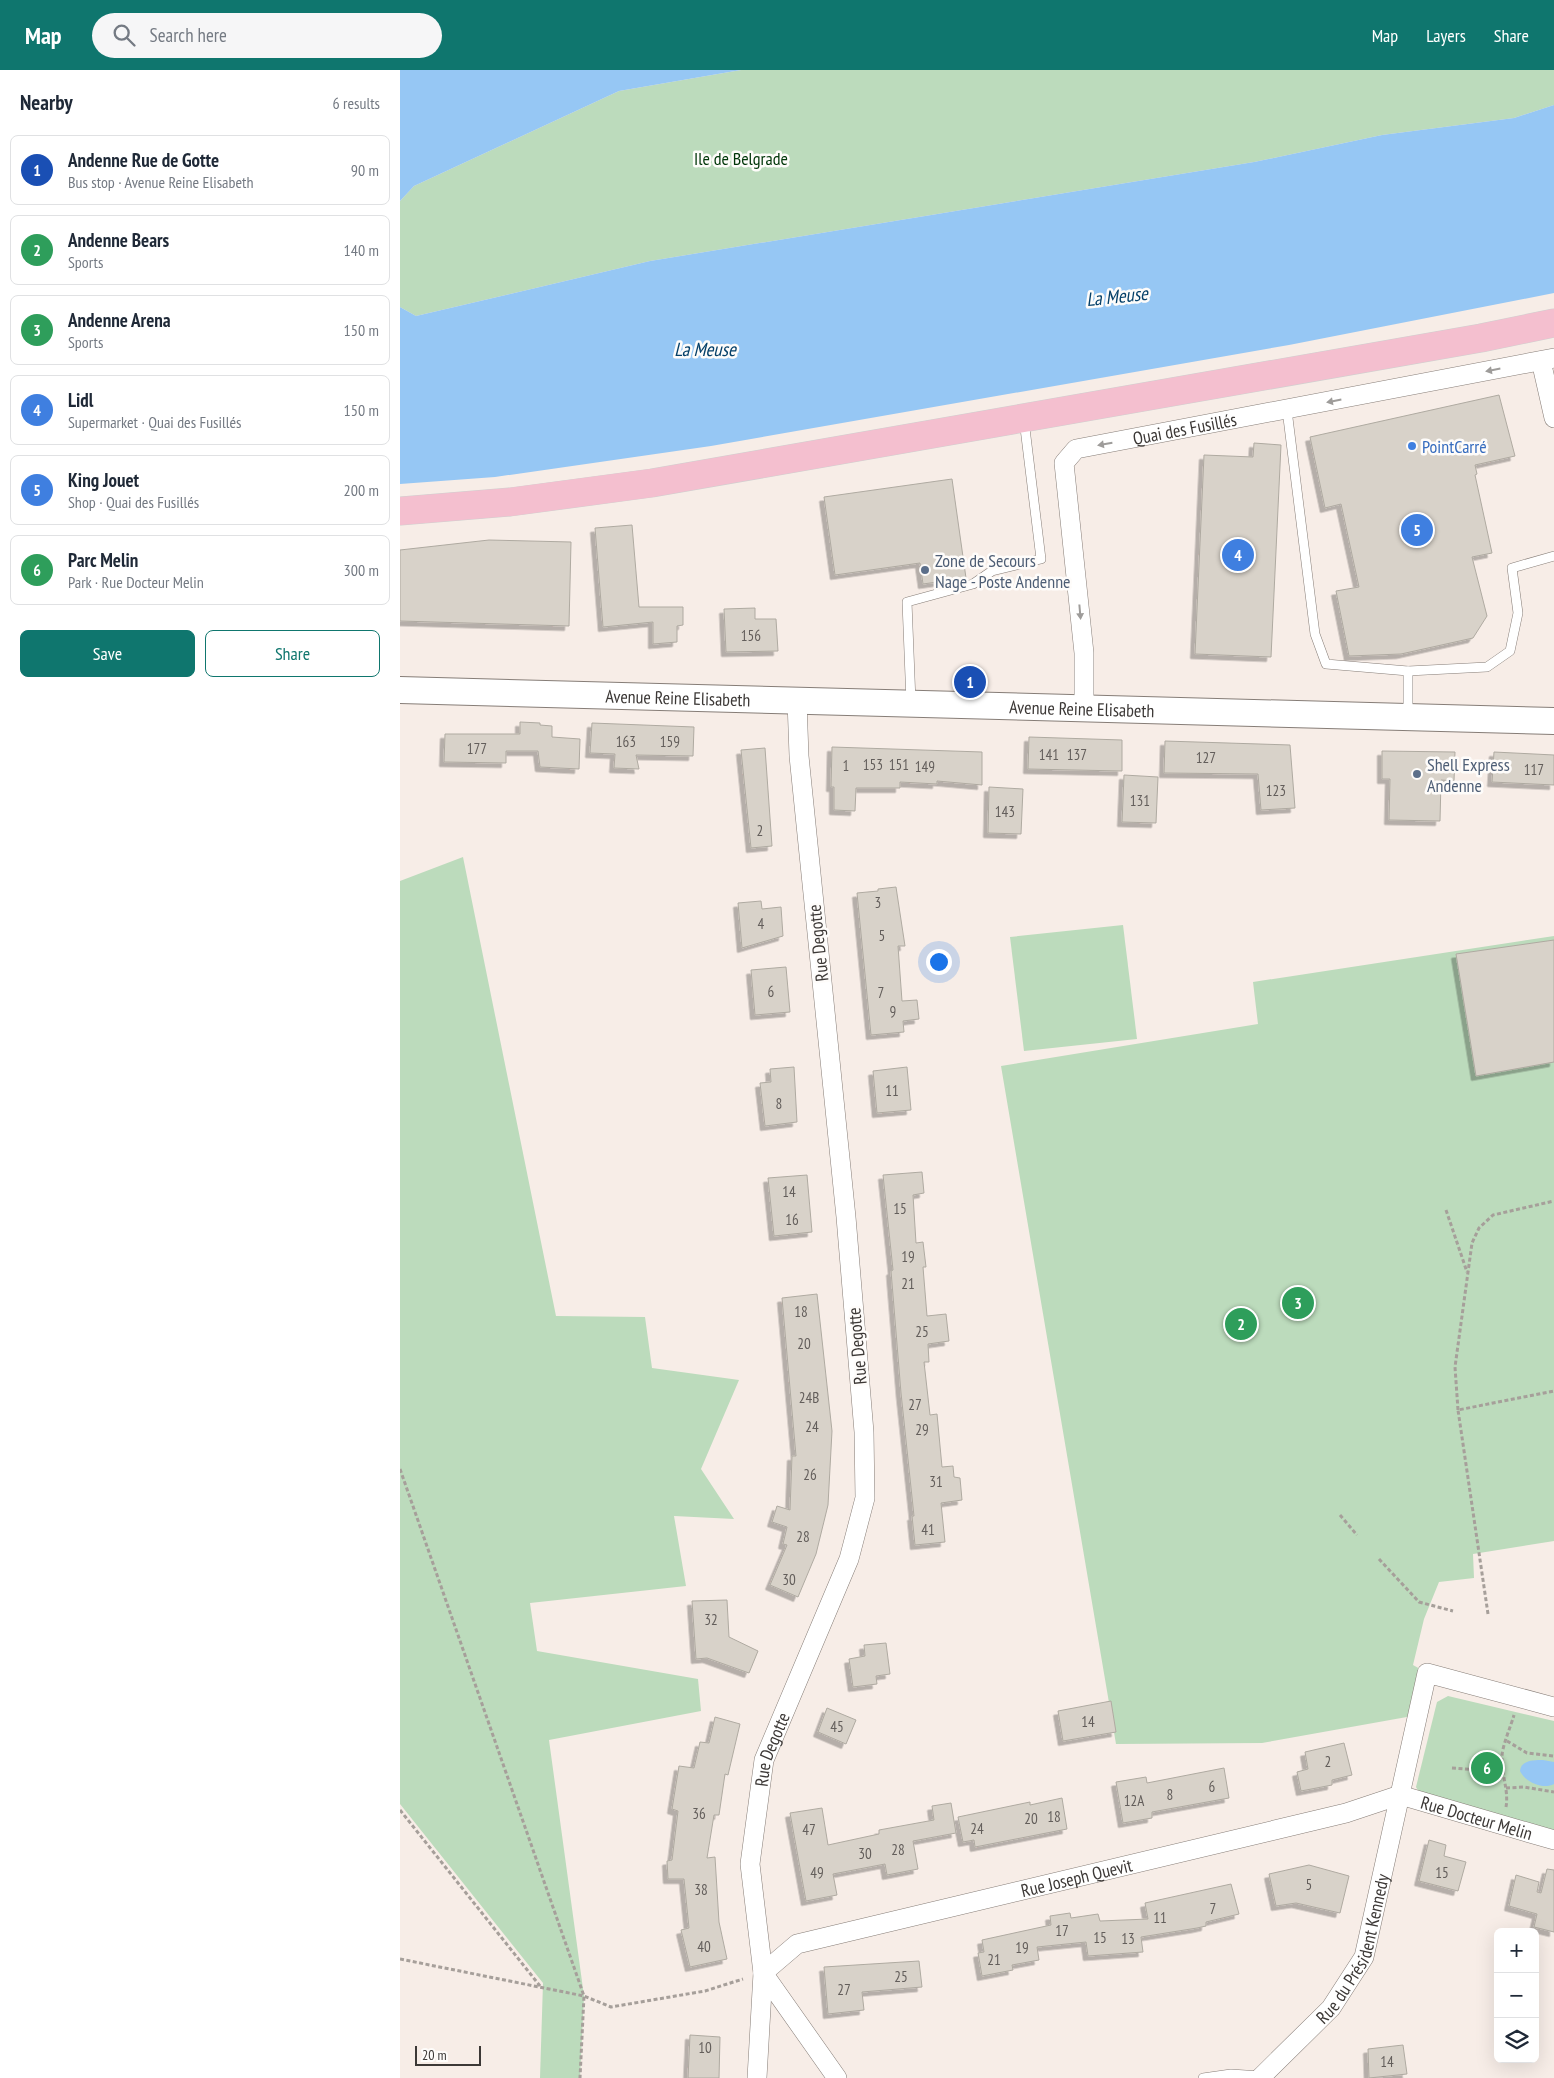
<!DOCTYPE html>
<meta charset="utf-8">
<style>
body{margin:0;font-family:"PT Sans Narrow",sans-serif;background:#f6f6f7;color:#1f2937}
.controls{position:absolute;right:15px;bottom:15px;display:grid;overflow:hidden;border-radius:8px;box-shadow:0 5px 20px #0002}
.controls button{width:45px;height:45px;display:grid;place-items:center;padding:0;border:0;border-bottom:1px solid #e0e1e3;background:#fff;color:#1f2937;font:25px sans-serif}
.scale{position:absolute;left:15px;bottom:12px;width:66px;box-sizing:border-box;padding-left:5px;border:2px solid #3c3836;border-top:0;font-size:14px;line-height:18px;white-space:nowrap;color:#3c3836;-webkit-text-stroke:4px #fefcfa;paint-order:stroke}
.you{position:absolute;left:538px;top:891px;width:18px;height:18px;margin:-12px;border:4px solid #fff;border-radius:50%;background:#1a73e8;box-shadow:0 0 0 8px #1a73e833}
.badge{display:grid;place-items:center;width:32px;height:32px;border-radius:50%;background:#0f766e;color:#fff;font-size:16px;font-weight:700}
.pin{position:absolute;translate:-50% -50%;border:2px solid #fff;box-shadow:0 1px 5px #0006}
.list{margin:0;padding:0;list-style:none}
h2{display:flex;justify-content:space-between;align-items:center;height:65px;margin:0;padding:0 20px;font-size:21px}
h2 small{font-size:16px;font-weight:400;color:#747a83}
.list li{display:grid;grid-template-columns:32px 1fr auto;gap:15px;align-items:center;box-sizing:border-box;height:70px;margin:0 10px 10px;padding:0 10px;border:1px solid #e0e1e3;border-radius:8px}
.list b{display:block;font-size:19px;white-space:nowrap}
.list p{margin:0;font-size:16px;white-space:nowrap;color:#747a83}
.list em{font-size:16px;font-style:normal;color:#747a83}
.actions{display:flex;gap:10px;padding:15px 20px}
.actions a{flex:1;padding:11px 0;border:1px solid #0f766e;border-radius:8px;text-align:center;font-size:18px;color:#0f766e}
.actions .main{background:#0f766e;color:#fff}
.icon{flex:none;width:28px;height:28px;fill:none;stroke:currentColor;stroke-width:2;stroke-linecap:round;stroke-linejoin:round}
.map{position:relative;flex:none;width:1154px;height:2008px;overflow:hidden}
header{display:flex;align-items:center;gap:30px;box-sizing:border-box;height:70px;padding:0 25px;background:#0f766e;color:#fff}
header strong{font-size:24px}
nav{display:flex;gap:28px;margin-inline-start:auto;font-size:18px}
.search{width:350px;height:45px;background:#f6f6f7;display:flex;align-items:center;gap:12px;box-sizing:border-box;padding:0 18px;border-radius:28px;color:#747a83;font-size:19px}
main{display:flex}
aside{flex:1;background:#fff}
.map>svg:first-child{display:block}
</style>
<header>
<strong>Map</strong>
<div class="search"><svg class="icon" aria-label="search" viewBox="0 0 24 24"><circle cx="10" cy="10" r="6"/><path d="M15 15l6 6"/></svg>Search here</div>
<nav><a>Map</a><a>Layers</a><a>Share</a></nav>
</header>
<main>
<aside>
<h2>Nearby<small>6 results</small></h2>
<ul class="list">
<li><span class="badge" style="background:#1a4fb4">1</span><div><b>Andenne Rue de Gotte</b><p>Bus stop · Avenue Reine Elisabeth</p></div><em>90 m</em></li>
<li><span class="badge" style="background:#2e9e5b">2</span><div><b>Andenne Bears</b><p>Sports</p></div><em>140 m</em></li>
<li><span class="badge" style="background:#2e9e5b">3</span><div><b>Andenne Arena</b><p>Sports</p></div><em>150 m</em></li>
<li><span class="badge" style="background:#3f7fe0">4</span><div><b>Lidl</b><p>Supermarket · Quai des Fusillés</p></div><em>150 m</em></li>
<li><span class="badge" style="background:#3f7fe0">5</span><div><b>King Jouet</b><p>Shop · Quai des Fusillés</p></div><em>200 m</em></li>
<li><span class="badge" style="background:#2e9e5b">6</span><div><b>Parc Melin</b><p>Park · Rue Docteur Melin</p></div><em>300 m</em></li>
</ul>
<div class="actions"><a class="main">Save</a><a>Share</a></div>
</aside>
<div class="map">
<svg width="1154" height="2008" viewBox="0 0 1154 2008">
<defs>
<filter id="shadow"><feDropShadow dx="-4.5" dy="4.5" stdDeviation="0" flood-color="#0004"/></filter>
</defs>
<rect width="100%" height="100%" fill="#f7ede7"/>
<g fill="#bcdbbc">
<path d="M 341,0 L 1154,0 L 1154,35 L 1114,48 L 982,65 L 854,92 L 250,191 L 16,246 L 0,237 L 0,131 L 14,116 L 219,21 Z"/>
<path d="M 63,787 L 156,1246 L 245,1247 L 252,1298 L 339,1310 L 301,1399 L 334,1449 L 274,1446 L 286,1516 L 130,1533 L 137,1581 L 298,1609 L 301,1641 L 149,1670 L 184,1926 L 180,2008 L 140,2008 L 143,1913 L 0,1734 L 0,811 Z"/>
<path d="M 723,855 L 737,969 L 624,981 L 610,867 Z"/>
<path d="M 1154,866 L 1154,1471 L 1073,1484 L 1074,1508 L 1039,1512 L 1024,1549 L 1013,1595 L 1027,1603 L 1018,1645 L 862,1673 L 716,1674 L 601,996 L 858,954 L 853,912 Z"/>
<path d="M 1048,1626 L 1154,1651 L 1154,1760 L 1023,1729 L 1016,1717 L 1037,1632 Z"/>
</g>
<g fill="#96c7f4">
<path d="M 0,0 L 341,0 L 219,21 L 14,116 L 0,131 Z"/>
<path d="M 1154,35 L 1154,223 L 889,275 L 311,376 L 95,407 L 0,414 L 0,237 L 16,246 L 250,191 L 854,92 L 982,65 L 1114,48 Z"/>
<path d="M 1143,1690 L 1154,1692 L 1154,1714 C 1143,1720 1125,1712 1120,1701 C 1121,1690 1134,1690 1143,1690 Z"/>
</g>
<g fill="#d8d2c9" stroke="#afaaa1" filter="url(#shadow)">
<path d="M 1099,325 L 1115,386 L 1075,395 L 1077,404 L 1075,405 L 1092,483 L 1072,487 L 1087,546 L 1073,568 L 1001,584 L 949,586 L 936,521 L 959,517 L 941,434 L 925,438 L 910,367 Z"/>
<path d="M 854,373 L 881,375 L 871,587 L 795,584 L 804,385 L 853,387 Z"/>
<path d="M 552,409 L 566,508 L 523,514 L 520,493 L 435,505 L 424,427 Z"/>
<path d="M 232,455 L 239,537 L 283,537 L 283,555 L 277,556 L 277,572 L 253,574 L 253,552 L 203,557 L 195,458 Z"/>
<path d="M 89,470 L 171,472 L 169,556 L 0,551 L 0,480 Z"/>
<path d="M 355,538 L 355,549 L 376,549 L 378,581 L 326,582 L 324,539 Z"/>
<path d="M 120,652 L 140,653 L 140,655 L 152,656 L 152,667 L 180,669 L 179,699 L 140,697 L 138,681 L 106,681 L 106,693 L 44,692 L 45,664 L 120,664 Z"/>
<path d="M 192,653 L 294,657 L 293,686 L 236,685 L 239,699 L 214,698 L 215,684 L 190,683 Z"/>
<path d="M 629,667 L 722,670 L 722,701 L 628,699 Z"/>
<path d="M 765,671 L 890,675 L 895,738 L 861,740 L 858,704 L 764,703 Z"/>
<path d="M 432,677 L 582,682 L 582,715 L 537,711 L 537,714 L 500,712 L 500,718 L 456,718 L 455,741 L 434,740 L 434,717 L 431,717 Z"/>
<path d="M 365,678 L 372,776 L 351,778 L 341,680 Z"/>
<path d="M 982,681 L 1055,682 L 1054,711 L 1041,710 L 1040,751 L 989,750 L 990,709 L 982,709 Z"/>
<path d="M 1094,682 L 1154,685 L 1154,715 L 1092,712 Z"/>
<path d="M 724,705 L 758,707 L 756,753 L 722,752 Z"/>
<path d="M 589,717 L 623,719 L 621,764 L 588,763 Z"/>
<path d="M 496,817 L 505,876 L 498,876 L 502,931 L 517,930 L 519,949 L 503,951 L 504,962 L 471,965 L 457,823 L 478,821 L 478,819 Z"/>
<path d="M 361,831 L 362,839 L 381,837 L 383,866 L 342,878 L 338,833 Z"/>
<path d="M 1154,870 L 1154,992 L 1076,1006 L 1056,884 Z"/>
<path d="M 386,897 L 390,942 L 355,945 L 351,900 Z"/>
<path d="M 394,997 L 397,1052 L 365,1056 L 360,1013 L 371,1012 L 370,999 Z"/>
<path d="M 507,997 L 511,1040 L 477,1043 L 473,1001 Z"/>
<path d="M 522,1102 L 524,1123 L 513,1125 L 516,1173 L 523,1172 L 526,1197 L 523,1197 L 527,1246 L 546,1244 L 549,1271 L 528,1274 L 529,1292 L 524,1292 L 530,1345 L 537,1344 L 542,1397 L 553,1396 L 554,1407 L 560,1408 L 562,1430 L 541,1433 L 545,1472 L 515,1475 L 512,1446 L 514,1446 L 501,1323 L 491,1201 L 493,1200 L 483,1105 Z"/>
<path d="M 407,1105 L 412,1162 L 374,1166 L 368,1108 Z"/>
<path d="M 417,1224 L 432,1361 L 428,1435 L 416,1484 L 398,1527 L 370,1515 L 387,1475 L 383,1474 L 387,1457 L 372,1452 L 377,1436 L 390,1440 L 392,1386 L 396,1386 L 382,1228 Z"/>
<path d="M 327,1530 L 329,1567 L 358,1581 L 349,1603 L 307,1588 L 296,1589 L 292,1531 Z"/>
<path d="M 486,1573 L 490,1604 L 476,1606 L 477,1614 L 453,1617 L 449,1589 L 465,1586 L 464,1575 Z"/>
<path d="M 711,1631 L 716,1662 L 663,1671 L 658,1641 Z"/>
<path d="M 427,1638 L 456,1650 L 446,1674 L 418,1662 Z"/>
<path d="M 315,1647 L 340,1654 L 328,1705 L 325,1704 L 319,1745 L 314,1745 L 307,1788 L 315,1787 L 319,1852 L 327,1889 L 290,1897 L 281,1860 L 289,1858 L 284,1809 L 268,1809 L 267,1791 L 272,1790 L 278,1741 L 272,1739 L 279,1696 L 294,1698 L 300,1672 L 309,1673 Z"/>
<path d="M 944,1673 L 952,1705 L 932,1710 L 932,1715 L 901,1721 L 897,1702 L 908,1699 L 905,1682 Z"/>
<path d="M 824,1698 L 829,1728 L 752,1742 L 752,1748 L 723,1753 L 716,1712 L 746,1707 L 747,1713 Z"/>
<path d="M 662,1728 L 667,1759 L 575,1777 L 574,1770 L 563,1772 L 558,1747 L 630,1732 L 630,1735 Z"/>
<path d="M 551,1733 L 556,1763 L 513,1771 L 518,1799 L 487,1805 L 485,1794 L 433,1804 L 437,1825 L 406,1831 L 390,1743 L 422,1738 L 428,1775 L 479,1764 L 479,1760 L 534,1750 L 532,1736 Z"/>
<path d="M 1029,1770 L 1046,1775 L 1044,1786 L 1066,1792 L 1058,1821 L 1019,1811 Z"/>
<path d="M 909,1795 L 949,1806 L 940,1843 L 896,1833 L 876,1836 L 869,1804 Z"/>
<path d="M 1147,1799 L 1154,1800 L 1154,1862 L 1134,1857 L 1137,1844 L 1109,1836 L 1116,1805 L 1139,1812 L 1137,1822 L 1141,1823 Z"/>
<path d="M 831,1814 L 839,1844 L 806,1852 L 806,1856 L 797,1858 L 741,1867 L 743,1882 L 688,1886 L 686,1872 L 637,1877 L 639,1890 L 612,1895 L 613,1900 L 582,1906 L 578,1883 L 584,1882 L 582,1870 L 651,1855 L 650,1846 L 670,1843 L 671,1848 L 698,1844 L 700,1851 L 748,1849 L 745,1833 Z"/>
<path d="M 519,1891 L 522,1917 L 462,1922 L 464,1940 L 428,1944 L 424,1897 Z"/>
<path d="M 290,1965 L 320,1967 L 319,2008 L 288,2008 Z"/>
<path d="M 1003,1975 L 1007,2004 L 969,2008 L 968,1979 Z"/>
</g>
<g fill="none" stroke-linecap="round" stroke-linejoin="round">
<defs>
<g id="lane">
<path d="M 887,340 L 915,564 L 926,594 L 1008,601 L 1008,645"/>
<path d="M 1008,601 L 1087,597 L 1110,581 L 1118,543 L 1112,498 L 1154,486"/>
<path d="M 511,632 L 507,532 L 573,514 L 592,501 L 641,489 L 624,350"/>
<path d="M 803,2008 L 831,2004 L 861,2006"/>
</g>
<g id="street">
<path d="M 1141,291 L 1154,348"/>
<path id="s1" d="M 684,638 L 684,583 L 664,393 L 676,379 L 1154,288"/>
<path id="s2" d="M 1000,1725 L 1154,1770"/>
<path id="s3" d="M 363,1903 L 397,1874 L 946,1743 L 1000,1725"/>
<path d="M 363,1903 L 437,2008"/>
<path id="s4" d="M 357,2008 L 363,1903 L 350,1794 L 364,1690 L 449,1489 L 465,1428 L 464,1362 L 446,1147 L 399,686 L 397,631"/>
<path id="s5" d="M 860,2008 L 931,1938 L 964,1887 L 1027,1603 L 1154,1637"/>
</g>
<g id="secondary">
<path id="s6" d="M 0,620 L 1154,651"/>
</g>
<path id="primary" d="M 0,441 L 110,432 L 252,413 L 1081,268 L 1154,253"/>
</defs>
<use href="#lane" stroke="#867d77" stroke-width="10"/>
<use href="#street" stroke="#867d77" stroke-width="20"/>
<use href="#secondary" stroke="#867d77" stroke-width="28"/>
<use href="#primary" stroke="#d0cfcf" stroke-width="29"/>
<g stroke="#a69f9a" stroke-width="3" stroke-dasharray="4 2.5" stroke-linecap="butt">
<path d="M 1046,1140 L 1067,1202"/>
<path d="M 1058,1340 L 1055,1297 L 1072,1173 L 1079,1158 L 1093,1145 L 1154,1131"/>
<path d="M 0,1399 L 184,1926 L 180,2008"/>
<path d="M 940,1445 L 957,1465"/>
<path d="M 979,1489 L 1019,1532 L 1053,1541"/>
<path d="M 1088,1544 L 1058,1340 L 1154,1321"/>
<path d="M 1107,1671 L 1127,1683 L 1154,1686"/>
<path d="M 1052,1698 L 1102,1702"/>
<path d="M 1106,1718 L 1124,1717 L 1154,1722"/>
<path d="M 1106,1737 C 1109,1720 1101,1704 1102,1687 C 1102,1676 1111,1656 1114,1645"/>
<path d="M 0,1740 L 140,1916"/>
<path d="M 0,1889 L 184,1926 L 211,1937 L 305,1921 L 343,1909"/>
</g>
<use href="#lane" stroke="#fff" stroke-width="9"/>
<use href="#street" stroke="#fff" stroke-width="19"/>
<use href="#secondary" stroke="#fff" stroke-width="26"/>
<use href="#primary" stroke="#f4bfcf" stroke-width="28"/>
</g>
<defs><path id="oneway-solid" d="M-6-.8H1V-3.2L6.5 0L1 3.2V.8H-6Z" transform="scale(1.25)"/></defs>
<g fill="#9e9c9a">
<use href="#oneway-solid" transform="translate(1093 300) rotate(169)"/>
<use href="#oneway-solid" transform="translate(934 331) rotate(169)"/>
<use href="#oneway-solid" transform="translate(705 374) rotate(170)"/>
<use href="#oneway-solid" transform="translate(680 542) rotate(85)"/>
</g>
<circle fill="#3f7fe0" stroke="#fefcfa" stroke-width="2" cx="1012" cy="376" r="5"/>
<g fill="#5c6f8a" stroke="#fefcfa" stroke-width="2">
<circle cx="525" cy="500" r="5"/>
<circle cx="1017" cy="704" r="5"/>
</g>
<g text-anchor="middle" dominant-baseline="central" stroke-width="5" stroke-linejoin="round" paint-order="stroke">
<g font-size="15" fill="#635e5b">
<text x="351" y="565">156</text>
<text x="226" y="671">163</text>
<text x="270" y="671">159</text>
<text x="77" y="678">177</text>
<text x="649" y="684">141</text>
<text x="677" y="684">137</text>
<text x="806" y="687">127</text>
<text x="473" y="694">153</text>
<text x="499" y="694">151</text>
<text x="446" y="695">1</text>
<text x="525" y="696">149</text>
<text x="1134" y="699">117</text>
<text x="876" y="720">123</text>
<text x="740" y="730">131</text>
<text x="605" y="741">143</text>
<text x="360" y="760">2</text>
<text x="478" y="832">3</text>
<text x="361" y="853">4</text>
<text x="482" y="865">5</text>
<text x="371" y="921">6</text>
<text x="481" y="922">7</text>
<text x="493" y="941">9</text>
<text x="492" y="1020">11</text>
<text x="379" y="1033">8</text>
<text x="389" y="1121">14</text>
<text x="500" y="1138">15</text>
<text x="392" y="1149">16</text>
<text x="508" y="1186">19</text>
<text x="508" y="1213">21</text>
<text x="401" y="1241">18</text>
<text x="522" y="1261">25</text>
<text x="404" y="1273">20</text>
<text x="409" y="1327">24B</text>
<text x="515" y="1334">27</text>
<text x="412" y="1356">24</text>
<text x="522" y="1359">29</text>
<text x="410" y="1404">26</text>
<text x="536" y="1411">31</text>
<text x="528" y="1459">41</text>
<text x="403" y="1466">28</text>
<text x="389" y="1509">30</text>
<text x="311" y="1549">32</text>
<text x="688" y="1651">14</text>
<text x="437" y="1656">45</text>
<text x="928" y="1691">2</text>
<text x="812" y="1716">6</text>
<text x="770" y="1724">8</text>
<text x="734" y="1730">12A</text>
<text x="299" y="1743">36</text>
<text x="654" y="1746">18</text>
<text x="631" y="1748">20</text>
<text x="577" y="1758">24</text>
<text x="409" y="1759">47</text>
<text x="498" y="1779">28</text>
<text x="465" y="1783">30</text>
<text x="417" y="1802">49</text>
<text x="1042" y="1802">15</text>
<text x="909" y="1814">5</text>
<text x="301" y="1819">38</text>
<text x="813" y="1838">7</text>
<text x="760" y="1847">11</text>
<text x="662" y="1860">17</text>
<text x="700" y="1867">15</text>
<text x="728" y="1868">13</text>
<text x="304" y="1876">40</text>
<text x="622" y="1877">19</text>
<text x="594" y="1889">21</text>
<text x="501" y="1906">25</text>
<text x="444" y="1919">27</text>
<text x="305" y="1977">10</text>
<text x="987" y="1991">14</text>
</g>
<g font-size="18" fill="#003609" stroke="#fefcfa">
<text x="341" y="88">Ile de Belgrade</text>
</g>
<g font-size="18" fill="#3c3836" stroke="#fefcfa">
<text stroke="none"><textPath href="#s1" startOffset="375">Quai des Fusillés</textPath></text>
<text stroke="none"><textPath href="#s6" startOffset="278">Avenue Reine Elisabeth</textPath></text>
<text stroke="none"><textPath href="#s6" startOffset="682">Avenue Reine Elisabeth</textPath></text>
<text transform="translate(418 873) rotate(-96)">Rue Degotte</text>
<text transform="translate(457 1276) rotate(-95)">Rue Degotte</text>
<text stroke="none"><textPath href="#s4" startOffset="332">Rue Degotte</textPath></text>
<text stroke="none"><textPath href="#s2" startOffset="80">Rue Docteur Melin</textPath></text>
<text stroke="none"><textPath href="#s3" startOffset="332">Rue Joseph Quevit</textPath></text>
<text stroke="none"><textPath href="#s5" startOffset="164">Rue du Président Kennedy</textPath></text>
</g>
<g font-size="18" fill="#366cbe" stroke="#fefcfa" text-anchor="start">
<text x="1022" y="376">PointCarré</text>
</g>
<g font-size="18" fill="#4e5e75" stroke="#fefcfa" text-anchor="start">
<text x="535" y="490">Zone de Secours<tspan x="535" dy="21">Nage - Poste Andenne</tspan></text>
<text x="1027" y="694">Shell Express<tspan x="1027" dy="21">Andenne</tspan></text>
</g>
<g font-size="19" font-style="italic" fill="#054069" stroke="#fefcfa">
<text transform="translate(717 226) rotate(-6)">La Meuse</text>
<text x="305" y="279">La Meuse</text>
</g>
</g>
</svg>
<div class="controls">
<button>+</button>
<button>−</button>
<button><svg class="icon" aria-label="layers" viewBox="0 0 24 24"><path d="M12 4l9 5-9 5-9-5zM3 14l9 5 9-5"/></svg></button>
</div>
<div class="scale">20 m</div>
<div class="you"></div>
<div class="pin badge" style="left:570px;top:612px;background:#1a4fb4">1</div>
<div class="pin badge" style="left:841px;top:1254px;background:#2e9e5b">2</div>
<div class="pin badge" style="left:898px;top:1233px;background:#2e9e5b">3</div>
<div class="pin badge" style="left:838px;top:485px;background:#3f7fe0">4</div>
<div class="pin badge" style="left:1017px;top:460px;background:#3f7fe0">5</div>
<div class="pin badge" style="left:1087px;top:1698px;background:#2e9e5b">6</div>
</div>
</main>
